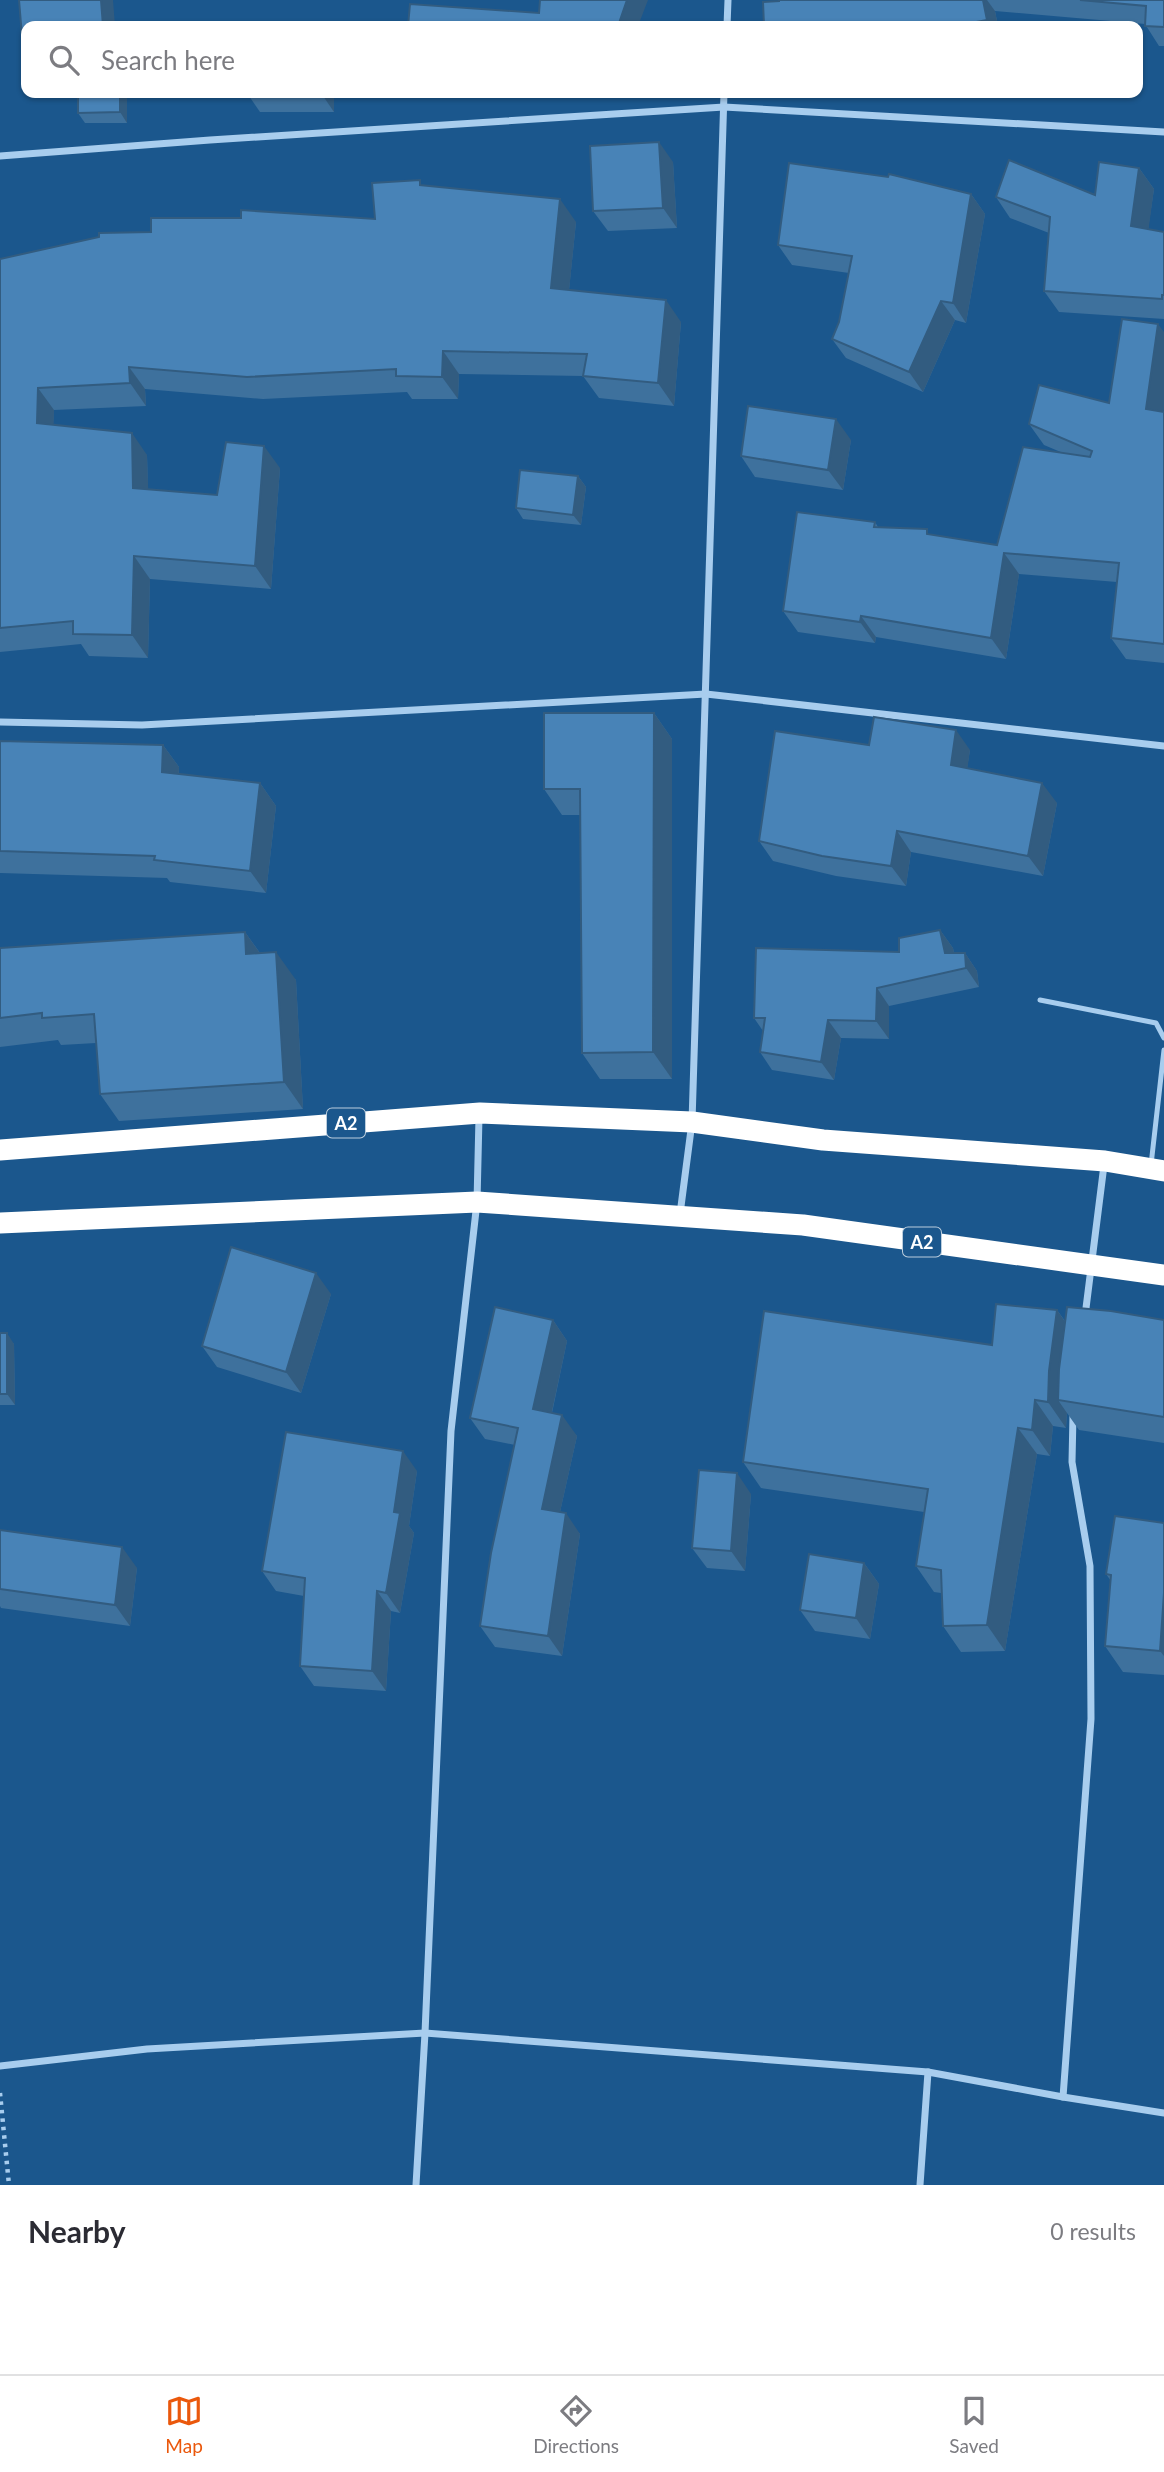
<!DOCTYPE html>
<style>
body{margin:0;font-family:Lato,sans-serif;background:#f7f7f7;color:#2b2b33}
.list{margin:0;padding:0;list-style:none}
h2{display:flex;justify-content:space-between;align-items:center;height:91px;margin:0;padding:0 28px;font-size:30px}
h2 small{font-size:23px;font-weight:400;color:#7c7c81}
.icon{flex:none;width:38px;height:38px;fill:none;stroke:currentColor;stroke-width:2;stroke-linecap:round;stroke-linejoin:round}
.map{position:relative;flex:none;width:1164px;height:2185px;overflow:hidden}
.search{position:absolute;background:#fff;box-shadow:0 2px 5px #0004;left:21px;right:21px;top:21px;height:77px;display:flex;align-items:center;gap:18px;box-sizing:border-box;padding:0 24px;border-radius:14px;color:#7c7c81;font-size:26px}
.sheet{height:189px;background:#fff}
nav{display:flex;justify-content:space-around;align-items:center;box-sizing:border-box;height:98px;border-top:2px solid #e1e1e2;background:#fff;font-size:19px;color:#7c7c81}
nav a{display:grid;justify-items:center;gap:4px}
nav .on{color:#ea580c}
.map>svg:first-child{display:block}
</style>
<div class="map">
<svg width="1164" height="2185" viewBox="0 0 1164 2185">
<rect width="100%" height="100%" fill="#1b578d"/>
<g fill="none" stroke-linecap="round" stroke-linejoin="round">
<path stroke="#a8cdee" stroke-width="4.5" stroke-dasharray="3.5 5" stroke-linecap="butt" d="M 0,2093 L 9,2185"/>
<g stroke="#a8cdee" stroke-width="5">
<path d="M 1040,1000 L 1156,1023 L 1164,1038"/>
<path d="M 1151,1165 L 1164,1050"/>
</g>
<g stroke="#a8cdee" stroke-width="7">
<path d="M 727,26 L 728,0"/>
<path d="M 0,156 L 210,140 L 724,107 L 1164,132"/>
<path d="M 0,722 L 142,725 L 706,694 L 1164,746"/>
<path d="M 680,1214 L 692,1122 L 724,93"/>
<path d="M 1085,1316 L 1104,1165"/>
<path d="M 0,2066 L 147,2049 L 425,2033 L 928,2072 L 1063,2097 L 1164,2113"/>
<path d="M 1063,2097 L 1091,1719 L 1090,1566 L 1072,1462 L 1073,1415"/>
<path d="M 416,2185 L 425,2033 L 451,1431 L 477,1202 L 479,1117"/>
<path d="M 920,2185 L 928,2072"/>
</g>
<g stroke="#fff" stroke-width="21">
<path d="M 0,1150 L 480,1113 L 692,1122 L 823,1140 L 1105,1161 L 1164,1171"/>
<path d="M 0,1223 L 477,1202 L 803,1225 L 1164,1275"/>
</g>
</g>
<g fill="#3e719d">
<path d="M 779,0 L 1164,0 L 1164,46 L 1159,46 L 1145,24 L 995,11 L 998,26 L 764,26 Z"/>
<path d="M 127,93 L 127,123 L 85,123 L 78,113 Z"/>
<path d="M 247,93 L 334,93 L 334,112 L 260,112 Z"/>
<path d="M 438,93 L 519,93 L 519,98 Z"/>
<path d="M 601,93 L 614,93 L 613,97 Z"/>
<path d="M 673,162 L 677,228 L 608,231 L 593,211 Z"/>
<path d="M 1139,168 L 1154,189 L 1148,229 L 1164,232 L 1164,319 L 1059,312 L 1044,291 L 1049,233 L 1010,218 L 996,197 L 1095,195 Z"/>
<path d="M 423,185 L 576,222 L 569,290 L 681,322 L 674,406 L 599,398 L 583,376 L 459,374 L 458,399 L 412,399 L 407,392 L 263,399 L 145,389 L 146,406 L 54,410 L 53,425 L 147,455 L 148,489 L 217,495 L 280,468 L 271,589 L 150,579 L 148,658 L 89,656 L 81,644 L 0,652 L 0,259 L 151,232 L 375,219 Z"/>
<path d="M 971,194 L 985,214 L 966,323 L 955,320 L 923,392 L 846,358 L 832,339 L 839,322 L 849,273 L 792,265 L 778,245 Z"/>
<path d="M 1109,403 L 1164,412 L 1164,663 L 1126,659 L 1111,638 L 1117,582 L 1019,574 L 1006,659 L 876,637 L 875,643 L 798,632 L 783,611 L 875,522 L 878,527 L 997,545 L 1063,453 L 1044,445 L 1029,424 Z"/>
<path d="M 851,440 L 843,490 L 755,477 L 741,456 Z"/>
<path d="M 578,476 L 586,487 L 581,525 L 523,519 L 516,508 Z"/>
<path d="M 654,713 L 672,739 L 672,1079 L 600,1079 L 582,1053 L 580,815 L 562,815 L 544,789 Z"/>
<path d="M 0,741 L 163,745 L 179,767 L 179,774 L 260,783 L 276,806 L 266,893 L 170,882 L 167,878 L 0,873 Z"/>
<path d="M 869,745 L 970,750 L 967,768 L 1057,803 L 1043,876 L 911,852 L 906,886 L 836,876 L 773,861 L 759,841 Z"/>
<path d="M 940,930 L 953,948 L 954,953 L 965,953 L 977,971 L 979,987 L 889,1006 L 889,1039 L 841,1038 L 834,1080 L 772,1070 L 760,1052 L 763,1031 L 754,1018 L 899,952 Z"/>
<path d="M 245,932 L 260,953 L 296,980 L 303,1109 L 119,1121 L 100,1094 L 96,1043 L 61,1045 L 58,1040 L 0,1047 L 0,948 Z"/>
<path d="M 331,1294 L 301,1393 L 217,1367 L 202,1346 Z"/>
<path d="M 1057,1310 L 1065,1321 L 1164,1320 L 1164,1443 L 1079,1430 L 1067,1413 L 1066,1428 L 1053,1426 L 1050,1456 L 1037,1454 L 1005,1651 L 961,1652 L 943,1626 L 941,1593 L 934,1592 L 916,1566 L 924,1512 L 761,1488 L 743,1462 L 992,1345 Z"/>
<path d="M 553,1320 L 567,1341 L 552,1413 L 577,1436 L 560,1512 L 580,1534 L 562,1656 L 495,1647 L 480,1626 L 515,1445 L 485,1439 L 470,1418 Z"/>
<path d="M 0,1333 L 14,1344 L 15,1405 L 0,1405 Z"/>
<path d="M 417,1471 L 409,1526 L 414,1533 L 400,1613 L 391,1611 L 386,1691 L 314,1686 L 300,1666 L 304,1596 L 276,1591 L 262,1571 Z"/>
<path d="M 751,1494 L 745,1571 L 707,1568 L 692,1548 Z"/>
<path d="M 1164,1523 L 1164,1675 L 1123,1672 L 1105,1646 L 1111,1581 L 1106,1574 Z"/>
<path d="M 0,1530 L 137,1568 L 130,1626 L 1,1608 L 0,1606 Z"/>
<path d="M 864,1563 L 879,1584 L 870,1639 L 815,1631 L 800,1610 Z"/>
</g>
<g fill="#325c80">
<path d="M 101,0 L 113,0 L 115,26 L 103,26 Z"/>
<path d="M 627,0 L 648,0 L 638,26 L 618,26 Z"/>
<path d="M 983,0 L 987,0 L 995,11 L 998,26 L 992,26 L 987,20 Z"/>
<path d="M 120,93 L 127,93 L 127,123 L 120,112 Z"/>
<path d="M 321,93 L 334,93 L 334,112 Z"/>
<path d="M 659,142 L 673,162 L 677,228 L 663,208 Z"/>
<path d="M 1139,168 L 1154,189 L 1146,248 L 1131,226 Z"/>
<path d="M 971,194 L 985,214 L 966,323 L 953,303 Z"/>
<path d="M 560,199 L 576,222 L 567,311 L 551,288 Z"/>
<path d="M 666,300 L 681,322 L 674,406 L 658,383 Z"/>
<path d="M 941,301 L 955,320 L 923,392 L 909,372 Z"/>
<path d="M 1158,324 L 1164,332 L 1164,409 L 1161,430 L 1146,409 Z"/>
<path d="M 443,351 L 459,374 L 458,399 L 442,377 Z"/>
<path d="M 129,367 L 145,389 L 146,406 L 130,383 Z"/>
<path d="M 38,388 L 54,410 L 53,446 L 37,423 Z"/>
<path d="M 836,419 L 851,440 L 843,490 L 828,470 Z"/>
<path d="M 132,433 L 147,455 L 149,511 L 133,488 Z"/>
<path d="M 264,446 L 280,468 L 271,589 L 255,566 Z"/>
<path d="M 578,476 L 586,487 L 581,525 L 573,515 Z"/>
<path d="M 1004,553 L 1019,574 L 1006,659 L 991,638 Z"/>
<path d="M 134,556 L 150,579 L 148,658 L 132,635 Z"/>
<path d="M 861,616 L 876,637 L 875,643 L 860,622 Z"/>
<path d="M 654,713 L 672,739 L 672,1079 L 653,1052 Z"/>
<path d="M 956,730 L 970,750 L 965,785 L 951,765 Z"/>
<path d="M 163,745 L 179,767 L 178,795 L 162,772 Z"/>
<path d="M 260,783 L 276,806 L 266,893 L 250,871 Z"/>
<path d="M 1042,783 L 1057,803 L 1043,876 L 1028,856 Z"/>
<path d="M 897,831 L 911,852 L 906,886 L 891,866 Z"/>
<path d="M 940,930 L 953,948 L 958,971 L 945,953 Z"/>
<path d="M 245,932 L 264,959 L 246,954 Z"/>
<path d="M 276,952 L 296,980 L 303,1109 L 284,1082 Z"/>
<path d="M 965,953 L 977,971 L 979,987 L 966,968 Z"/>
<path d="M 877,988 L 889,1006 L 889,1039 L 876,1021 Z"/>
<path d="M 828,1020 L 841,1038 L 834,1080 L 821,1062 Z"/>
<path d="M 316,1273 L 331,1294 L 301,1393 L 286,1372 Z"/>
<path d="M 1057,1310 L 1075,1336 L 1058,1400 L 1067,1413 L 1066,1428 L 1048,1402 L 1049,1371 Z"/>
<path d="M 553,1320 L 567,1341 L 548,1430 L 533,1409 Z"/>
<path d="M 7,1333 L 14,1344 L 15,1405 L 7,1394 Z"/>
<path d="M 1035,1400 L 1053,1426 L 1050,1456 L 1032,1430 Z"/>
<path d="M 562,1415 L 577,1436 L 556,1530 L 542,1509 Z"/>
<path d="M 1018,1428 L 1037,1454 L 1005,1651 L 987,1625 Z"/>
<path d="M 403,1451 L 417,1471 L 409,1526 L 414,1533 L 400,1613 L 386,1593 L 394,1512 Z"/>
<path d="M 737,1473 L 751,1494 L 745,1571 L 731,1551 Z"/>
<path d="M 566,1513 L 580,1534 L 562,1656 L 548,1636 Z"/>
<path d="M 122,1547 L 137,1568 L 130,1626 L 115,1605 Z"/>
<path d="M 864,1563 L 879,1584 L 870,1639 L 856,1618 Z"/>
<path d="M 377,1591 L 391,1611 L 386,1691 L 372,1671 Z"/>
<path d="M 1164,1593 L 1164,1656 L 1160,1651 Z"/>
</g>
<g fill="#4883b7" stroke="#325c80" stroke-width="2">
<path d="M 19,0 L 101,0 L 103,26 L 26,26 L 26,60 L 24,60 Z"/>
<path d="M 540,0 L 627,0 L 618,26 L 408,26 L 410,4 L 539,13 Z"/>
<path d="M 779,0 L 983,0 L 987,20 L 955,26 L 764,26 L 763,2 L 779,1 Z"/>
<path d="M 1080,0 L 1164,0 L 1164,27 L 1145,26 L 1146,6 Z"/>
<path d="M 78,93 L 120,93 L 120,112 L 78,113 Z"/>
<path d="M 659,142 L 663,208 L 593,211 L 590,146 Z"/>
<path d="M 1009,160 L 1095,195 L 1099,162 L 1139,168 L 1131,226 L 1164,232 L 1164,295 L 1162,295 L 1162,299 L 1044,291 L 1050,217 L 996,197 Z"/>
<path d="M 789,163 L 888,177 L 889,174 L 971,194 L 953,303 L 941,301 L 909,372 L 832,339 L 839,322 L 852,256 L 778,245 Z"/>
<path d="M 420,180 L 420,185 L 560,199 L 551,288 L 666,300 L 658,383 L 583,376 L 587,354 L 443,351 L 442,377 L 396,376 L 396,369 L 247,377 L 129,367 L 130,383 L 38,388 L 37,423 L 132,433 L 133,488 L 217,495 L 226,442 L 264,446 L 255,566 L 134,556 L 132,635 L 73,634 L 73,621 L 0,628 L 0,259 L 99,237 L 99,233 L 151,232 L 151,218 L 241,218 L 241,210 L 375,219 L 372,183 Z"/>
<path d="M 1122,319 L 1158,324 L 1146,409 L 1164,412 L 1164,644 L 1111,638 L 1119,563 L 1004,553 L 991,638 L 861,616 L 860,622 L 783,611 L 797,512 L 875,522 L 874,527 L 927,529 L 927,534 L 997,545 L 1023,447 L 1090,457 L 1092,451 L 1029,424 L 1039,385 L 1109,403 Z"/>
<path d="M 748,406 L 836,419 L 828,470 L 741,456 Z"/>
<path d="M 520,470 L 578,476 L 573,515 L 516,508 Z"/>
<path d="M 544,713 L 654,713 L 653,1052 L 582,1053 L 580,789 L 544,789 Z"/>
<path d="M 874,717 L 956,730 L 951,765 L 1042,783 L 1028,856 L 897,831 L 891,866 L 822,856 L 759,841 L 775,731 L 869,745 Z"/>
<path d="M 0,741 L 163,745 L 162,772 L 260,783 L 250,871 L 154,860 L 155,856 L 0,851 Z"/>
<path d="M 940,930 L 945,953 L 965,953 L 966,968 L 877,988 L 876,1021 L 828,1020 L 821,1062 L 760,1052 L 765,1018 L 754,1018 L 756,948 L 899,952 L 899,938 Z"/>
<path d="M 245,932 L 246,954 L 276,952 L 284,1082 L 100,1094 L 94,1014 L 42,1018 L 42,1013 L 0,1018 L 0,948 Z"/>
<path d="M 231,1247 L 316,1273 L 286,1372 L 202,1346 Z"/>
<path d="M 996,1304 L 1057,1310 L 1049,1371 L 1048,1402 L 1035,1400 L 1032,1430 L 1018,1428 L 987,1625 L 943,1626 L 941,1570 L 916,1566 L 928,1489 L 743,1462 L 764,1311 L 992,1345 Z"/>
<path d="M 495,1307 L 553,1320 L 533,1409 L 562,1415 L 542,1509 L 566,1513 L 548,1636 L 480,1626 L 491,1553 L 518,1428 L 470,1418 Z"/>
<path d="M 1067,1307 L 1111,1311 L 1164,1320 L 1164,1417 L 1058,1400 L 1059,1369 Z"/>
<rect x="0" y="1333" width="7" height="61"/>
<path d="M 286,1432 L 403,1451 L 394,1512 L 400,1513 L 386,1593 L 377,1591 L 372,1671 L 300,1666 L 305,1578 L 262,1571 Z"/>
<path d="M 699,1470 L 737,1473 L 731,1551 L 692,1548 Z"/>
<path d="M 1115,1516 L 1164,1523 L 1164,1593 L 1160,1651 L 1105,1646 L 1111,1575 L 1106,1574 Z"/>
<path d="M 0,1530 L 122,1547 L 115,1605 L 0,1589 Z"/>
<path d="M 809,1554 L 864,1563 L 856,1618 L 800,1610 Z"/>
</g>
<g text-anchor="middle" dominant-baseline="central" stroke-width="7" stroke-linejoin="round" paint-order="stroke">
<g fill="#1b578d" stroke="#bbcddd" stroke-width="2">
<rect x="327" y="1108.5" width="38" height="29" rx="5"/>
<rect x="903" y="1227.5" width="38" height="29" rx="5"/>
</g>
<g font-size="18" font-weight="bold" fill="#fff">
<text x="346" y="1123">A2</text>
<text x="922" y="1242">A2</text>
</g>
</g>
</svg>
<div class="search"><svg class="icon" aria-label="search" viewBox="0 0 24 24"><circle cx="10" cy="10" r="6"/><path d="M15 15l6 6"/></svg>Search here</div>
</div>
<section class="sheet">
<h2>Nearby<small>0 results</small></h2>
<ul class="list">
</ul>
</section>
<nav>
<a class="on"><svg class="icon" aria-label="map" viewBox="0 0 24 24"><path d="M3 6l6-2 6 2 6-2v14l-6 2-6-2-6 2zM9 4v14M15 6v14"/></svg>Map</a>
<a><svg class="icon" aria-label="directions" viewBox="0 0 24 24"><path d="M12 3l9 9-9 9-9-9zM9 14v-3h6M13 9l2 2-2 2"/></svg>Directions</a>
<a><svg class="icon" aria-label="saved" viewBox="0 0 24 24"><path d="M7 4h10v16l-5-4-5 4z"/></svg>Saved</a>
</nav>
